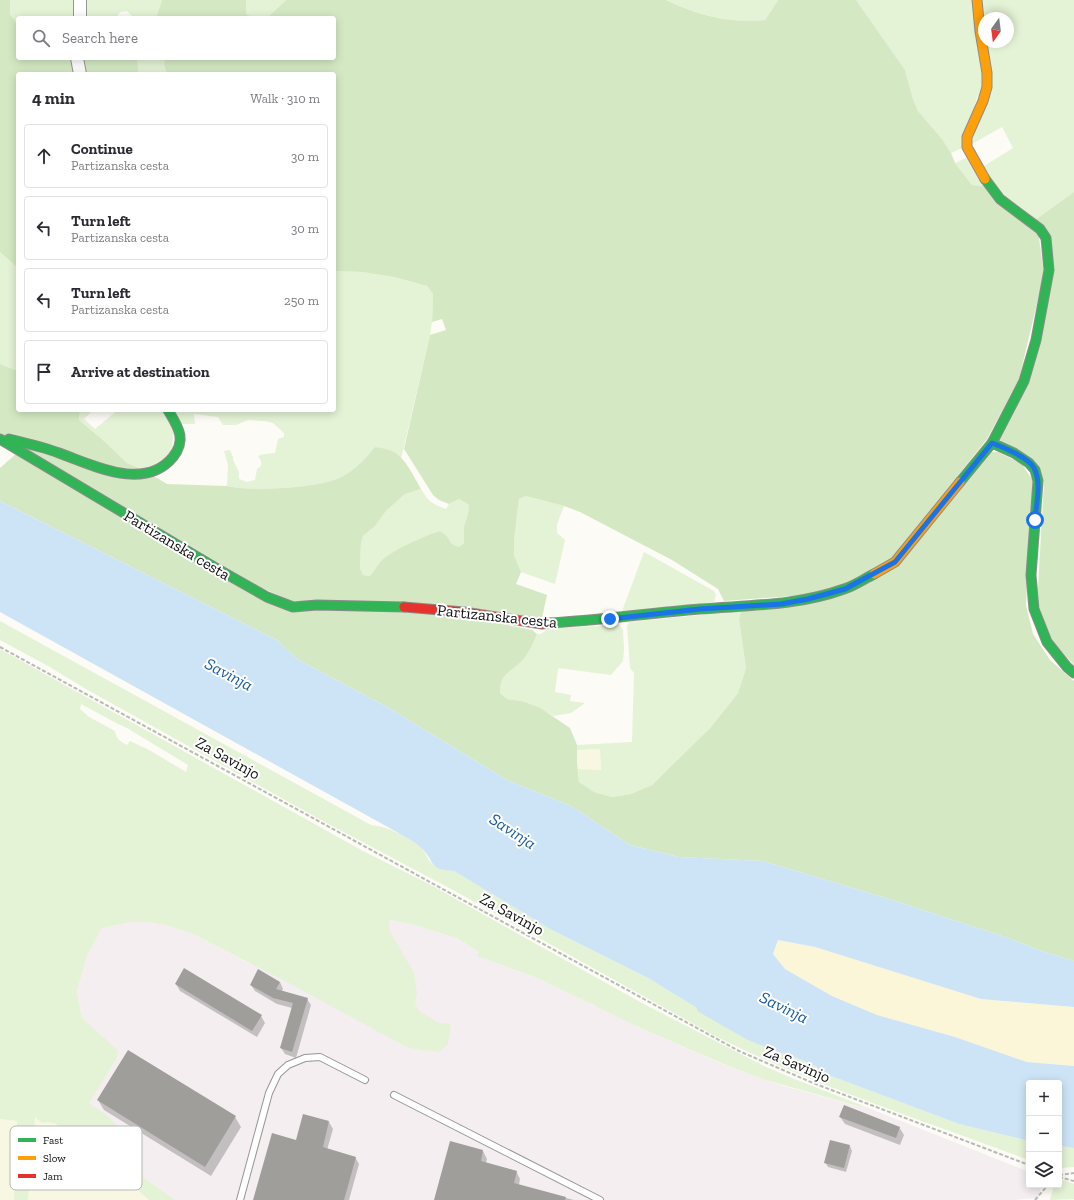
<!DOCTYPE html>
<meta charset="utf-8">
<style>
body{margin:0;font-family:"Zilla Slab",serif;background:#f2f2f3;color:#2b2b33}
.controls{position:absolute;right:12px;bottom:12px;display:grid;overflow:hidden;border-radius:4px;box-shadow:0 2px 10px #0003}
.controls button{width:36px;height:36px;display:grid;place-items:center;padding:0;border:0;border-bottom:1px solid #e1e1e2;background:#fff;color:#2b2b33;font:20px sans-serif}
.compass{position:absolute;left:978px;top:12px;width:36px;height:36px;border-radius:50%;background:#fff;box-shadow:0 2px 10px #0003;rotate:194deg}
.stop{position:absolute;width:12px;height:12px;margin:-9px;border:3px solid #1a73e8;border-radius:50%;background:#fff}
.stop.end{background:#1a73e8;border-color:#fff;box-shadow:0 1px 4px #0008}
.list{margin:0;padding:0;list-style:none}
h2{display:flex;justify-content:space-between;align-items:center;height:52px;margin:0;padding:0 16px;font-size:17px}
h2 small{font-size:13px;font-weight:400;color:#7c7c81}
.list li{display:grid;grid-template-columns:26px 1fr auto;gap:12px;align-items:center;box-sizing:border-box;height:64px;margin:0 8px 8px;padding:0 8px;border:1px solid #e1e1e2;border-radius:4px}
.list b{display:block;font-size:15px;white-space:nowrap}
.list p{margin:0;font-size:13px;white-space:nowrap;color:#7c7c81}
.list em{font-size:13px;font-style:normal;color:#7c7c81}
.icon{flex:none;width:22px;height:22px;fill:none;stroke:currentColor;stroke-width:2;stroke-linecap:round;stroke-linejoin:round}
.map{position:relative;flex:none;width:1074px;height:1200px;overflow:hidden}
.search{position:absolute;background:#fff;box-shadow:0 2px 10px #0003;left:16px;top:16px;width:320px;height:44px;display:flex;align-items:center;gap:10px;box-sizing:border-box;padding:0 14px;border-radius:4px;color:#7c7c81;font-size:15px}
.panel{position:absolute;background:#fff;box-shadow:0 2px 10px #0003;left:16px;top:72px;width:320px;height:340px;border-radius:4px}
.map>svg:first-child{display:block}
</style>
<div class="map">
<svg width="1074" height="1200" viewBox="0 0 1074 1200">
<rect width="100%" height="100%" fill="#fcfbf5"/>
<path fill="#f4eef1" d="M 390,920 L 411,924 L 457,938 L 479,952 L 477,956 L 540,979 L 636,1026 L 720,1063 L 762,1079 L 784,1086 L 860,1107 L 861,1105 L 1029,1172 L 1029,1185 L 1042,1185 L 1038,1198 L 1014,1200 L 175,1200 L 128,1166 L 99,1143 L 105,1142 L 109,1117 L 88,1104 L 117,1058 L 118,1050 L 82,1018 L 77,991 L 87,956 L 102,928 L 132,922 L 146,922 L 166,925 L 191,933 L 253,965 Z"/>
<g fill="#f8f8e2">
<path d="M 600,749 L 601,770 L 578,769 L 576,750 Z"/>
<path d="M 34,1117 L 47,1122 L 56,1124 L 62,1132 L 74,1144 L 86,1153 L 94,1156 L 102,1163 L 124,1178 L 149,1200 L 28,1200 Z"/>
<path d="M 0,1119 L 17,1121 L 14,1200 L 0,1200 Z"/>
</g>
<g fill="#e4f2d5" fill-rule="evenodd">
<path d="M 10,0 L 77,0 L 77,18 L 18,18 L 18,25 L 10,14 Z"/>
<path d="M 84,0 L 162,0 L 156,18 L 134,18 L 127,11 L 120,12 L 116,18 L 84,18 Z"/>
<path d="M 246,0 L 286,0 L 267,18 L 255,18 L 246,14 Z"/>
<path d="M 666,0 L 778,0 L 765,20 C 732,24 696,15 666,0 Z"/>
<path d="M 856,0 L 975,0 L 984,75 L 962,148 L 951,153 L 942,139 L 918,111 L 913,99 L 905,70 Z"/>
<path d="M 979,0 L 1074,0 L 1074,192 L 1035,220 L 1014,206 L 981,168 L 1013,148 L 1002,127 L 972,144 L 975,123 L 984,42 L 1008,42 L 1008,18 L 984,18 Z"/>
<path d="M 137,58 L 165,58 L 164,65 L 167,74 L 139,74 Z"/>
<path d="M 966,158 L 986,186 L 972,185 L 955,163 Z"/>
<path d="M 0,252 L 18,268 L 18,371 L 0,364 Z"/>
<path d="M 334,271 L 362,272 L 394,277 L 427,286 L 433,294 L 432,322 L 430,335 L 401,459 L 394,452 L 375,447 C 366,458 356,469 343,476 C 323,488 251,492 227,486 L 228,465 L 224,451 L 230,450 L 233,457 L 233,460 L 239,472 L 239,479 L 247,482 L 255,480 L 257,469 L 261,466 L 261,461 L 258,456 L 264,454 L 275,453 L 278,439 L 284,437 L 284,433 L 273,423 L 264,421 L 248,420 L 236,425 L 223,425 L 218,417 L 194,414 L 195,424 L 181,424 L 171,410 L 334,410 Z"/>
<path d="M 80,410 L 93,410 L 84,419 L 95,429 L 118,410 L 163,410 L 174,431 L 171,454 L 144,471 L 127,463 L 103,440 L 79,420 Z"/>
<path d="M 421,489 C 428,501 432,504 446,509 L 449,504 L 459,499 L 469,505 L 468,514 L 464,526 L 464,543 L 459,547 L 452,544 L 447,536 L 440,531 C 428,534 389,553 381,561 C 377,566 374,571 370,576 L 363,575 L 360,568 L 361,542 L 363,536 L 375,526 L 386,511 L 405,494 Z"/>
<path d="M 526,496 L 564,506 L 557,524 L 557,533 L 565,540 L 555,584 L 521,572 L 514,555 L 514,541 L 519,499 Z"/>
<path d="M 644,552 L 714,591 L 716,595 L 714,602 L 621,614 Z"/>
<path d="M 741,611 L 739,620 L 746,668 L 738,693 L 711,727 L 652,785 L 631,794 L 612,797 L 594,792 L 579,782 L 578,769 L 601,770 L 600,749 L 577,750 L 577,745 L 632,742 L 634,673 L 630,668 L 627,626 L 629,622 Z"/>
<path d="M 0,621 L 371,825 C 388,827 405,835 419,846 C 426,851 427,859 431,863 C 437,869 447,870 454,871 L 550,929 L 648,978 L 697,1008 L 781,1053 L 788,1054 L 817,1067 L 818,1071 L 959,1124 L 1029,1141 L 1029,1160 C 925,1121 817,1087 717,1037 L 453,890 L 321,820 L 86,689 L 48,666 L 0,640 Z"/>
<path d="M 619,625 L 623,630 L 624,649 L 623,661 L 611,675 L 558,668 L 555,692 L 571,695 L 570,701 L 585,703 L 571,713 L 553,716 L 539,707 L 522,701 L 507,699 L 500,693 C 500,673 510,673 522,661 C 529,653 533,644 537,634 L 541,634 L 549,628 Z"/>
<path d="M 0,649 L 363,851 L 429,884 L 642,1003 L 764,1066 L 792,1078 L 861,1105 L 861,1107 L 762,1079 L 721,1063 L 636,1026 L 540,979 L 477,956 L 479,952 L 457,938 L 411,924 L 390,920 L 389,930 L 414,973 L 417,994 L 415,1004 L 419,1011 L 439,1023 L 451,1024 L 448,1044 L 439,1052 L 409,1048 L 386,1036 L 289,983 L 191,933 L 166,925 L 146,922 L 132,922 L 102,928 L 87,956 L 77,991 L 82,1018 L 118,1050 L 117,1058 L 89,1103 L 109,1117 L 118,1127 L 117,1135 L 113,1139 L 100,1143 L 128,1166 L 175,1200 L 149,1200 C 132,1184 114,1171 96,1157 C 93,1155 88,1154 85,1152 C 73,1144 64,1135 56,1124 L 47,1122 L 42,1123 L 35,1117 L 28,1200 L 14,1200 L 17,1121 L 0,1119 ZM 81,704 L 118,724 L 127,728 L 188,765 L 186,772 L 149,750 L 130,741 L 127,745 C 121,742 116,739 115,731 L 89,717 L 80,709 Z"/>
<path d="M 1059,1146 L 1074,1148 L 1074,1167 L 1059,1168 Z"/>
<path d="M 1064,1180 L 1074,1184 L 1074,1199 L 1050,1200 L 1054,1185 L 1059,1185 L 1059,1181 Z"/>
</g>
<g fill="#d4e9c3">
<path d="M 0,0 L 10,0 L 10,14 L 18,25 L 18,58 L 74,58 L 76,74 L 18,74 L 18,268 L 0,252 Z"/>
<path d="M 162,0 L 246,0 L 246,14 L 255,18 L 156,18 Z"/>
<path d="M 286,0 L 666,0 C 696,15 732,24 765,20 L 778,0 L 856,0 L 905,70 L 913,99 L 918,111 L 942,139 L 951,153 L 955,163 L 972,185 L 986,186 L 1038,231 L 1044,274 L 1019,379 L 987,439 L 891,559 L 844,585 L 807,595 L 724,601 L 718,589 L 672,560 L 580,512 L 564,506 L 526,496 L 519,499 L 514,541 L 514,555 L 521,572 L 516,584 L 547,595 L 542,618 L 291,601 L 260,587 L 0,434 L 0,364 L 18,371 L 18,410 L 80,410 L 79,420 L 103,440 L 127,463 L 145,471 L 167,484 L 227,486 C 251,492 323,488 343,476 C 356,469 366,458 375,447 C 381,448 388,449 394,452 C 406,459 414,477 421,489 L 405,494 L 386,511 L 375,526 L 363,536 L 361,542 L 360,568 L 363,575 L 370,576 C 374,571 377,566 381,561 C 389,552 428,534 440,531 L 447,536 L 452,544 L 459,547 L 464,543 L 464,526 L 468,514 L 469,505 L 459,499 L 449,504 L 439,500 L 433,495 L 404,449 L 430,335 L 446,330 L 442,319 L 432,322 L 433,294 L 427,286 L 394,277 L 362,272 L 334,271 L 334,74 L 167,74 L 164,65 L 165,58 L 334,58 L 334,18 L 267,18 Z"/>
<path d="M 83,58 L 137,58 L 139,74 L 86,74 Z"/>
<path d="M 1074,192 L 1074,665 L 1051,640 L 1039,606 L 1038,588 L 1044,482 L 999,439 L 1052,274 L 1035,220 Z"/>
<path d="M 992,452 L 998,452 L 1022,464 L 1033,481 L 1026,605 L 1033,634 L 1050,660 L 1074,681 L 1074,961 L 1039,950 L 1008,938 L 889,899 L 763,861 L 679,857 L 630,845 L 571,806 L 507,780 L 389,708 L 297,659 L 277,640 L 0,501 L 0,468 L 17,453 L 264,601 L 349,609 L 463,616 L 532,630 L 537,634 C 533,644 529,653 522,661 C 510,673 500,673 500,693 L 507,699 L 522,701 L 539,707 L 570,728 L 577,745 L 577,762 L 579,782 L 594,792 L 612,797 L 631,794 L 652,785 L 711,727 L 738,693 L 746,668 L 739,620 L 741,611 L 781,608 L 899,565 Z"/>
</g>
<path fill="#fbf6d7" d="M 778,940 L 815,947 L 981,999 L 1074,1007 L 1074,1066 L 1027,1062 L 955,1037 L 877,1015 L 832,996 L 785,969 L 773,954 Z"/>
<path fill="#cce4f6" d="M 0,501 L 277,640 L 297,659 L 389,708 L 507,780 L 571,806 L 630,845 L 679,857 L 763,861 L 889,899 L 1008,938 L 1039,950 L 1074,961 L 1074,1007 L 981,999 L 815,947 L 778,940 L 773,954 L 785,969 L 832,996 L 877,1015 L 955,1037 L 1027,1062 L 1074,1066 L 1074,1148 L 1059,1146 L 1059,1083 L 1029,1083 L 1029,1141 L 959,1124 L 818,1071 L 817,1067 L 788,1054 L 781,1053 L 748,1040 L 697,1011 L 697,1008 L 648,978 L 550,929 L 454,871 C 425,869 437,861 420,847 C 413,840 403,836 395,831 L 0,612 Z"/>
<g fill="#0003">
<path d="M 280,982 L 283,989 L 282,991 L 307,999 L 311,1005 L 296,1058 L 285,1054 L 281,1048 L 292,1008 L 277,1004 L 255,991 L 251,985 Z"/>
<path d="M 176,984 L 261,1016 L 265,1023 L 257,1037 L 180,991 Z"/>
<path d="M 98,1100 L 235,1117 L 241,1127 L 211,1176 L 104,1110 Z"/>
<path d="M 840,1117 L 899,1127 L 904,1135 L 900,1145 L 845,1124 Z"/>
<path d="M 329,1122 L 333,1129 L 327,1150 L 355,1157 L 359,1164 L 349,1200 L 254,1200 L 297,1141 Z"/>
<path d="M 850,1146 L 852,1151 L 846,1172 L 828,1167 L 825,1162 Z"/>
<path d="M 483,1151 L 487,1159 L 486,1163 L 516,1171 L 520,1179 L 519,1185 L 574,1200 L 435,1200 Z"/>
</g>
<g fill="#a09e9a">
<path d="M 184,968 L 262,1015 L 252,1031 L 175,984 Z"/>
<path d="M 258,969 L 280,982 L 276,989 L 308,998 L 292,1052 L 280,1048 L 293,1003 L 273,998 L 250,985 Z"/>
<path d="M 128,1050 L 236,1116 L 205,1167 L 97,1100 Z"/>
<path d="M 844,1105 L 900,1127 L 896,1138 L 839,1117 Z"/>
<path d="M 303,1114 L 329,1121 L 323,1147 L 356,1157 L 344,1200 L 253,1200 L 272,1133 L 296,1140 Z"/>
<path d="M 830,1140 L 850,1145 L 844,1168 L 824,1163 Z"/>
<path d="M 450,1141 L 483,1150 L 481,1161 L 517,1171 L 514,1183 L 566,1197 L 565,1200 L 434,1200 Z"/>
</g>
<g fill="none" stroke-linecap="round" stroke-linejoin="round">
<defs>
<g id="lane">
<path d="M 394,1095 L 600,1200"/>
<path d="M 240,1200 L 269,1093 L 278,1074 L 288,1065 L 305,1058 L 320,1057 L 365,1080"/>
</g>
<g id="street">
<path d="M 80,18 L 80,0"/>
<path d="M 77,58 L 80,74"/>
</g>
<g id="fast">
<path d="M 985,179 L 1000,199 L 1040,229 L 1046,238 L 1049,270 L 1036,340 L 1024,381 L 992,443"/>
<path d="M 0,439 L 216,568 L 267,597 L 293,607 L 317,605 L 404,607"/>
<path d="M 9,439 C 26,443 43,447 59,453 C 93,465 144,492 173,457 C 187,439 178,427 168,410"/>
<path d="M 960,482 L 992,443 L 1014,453 L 1029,463 L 1035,470 L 1038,481 L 1031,575 L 1034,609 L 1047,642 L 1067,667 L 1074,673"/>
<path d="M 551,623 C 601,620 650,613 700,609 C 749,605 797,606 844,589 C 854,586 864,579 874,574"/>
</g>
<g id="slow">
<path d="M 977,0 L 980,31 L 987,73 L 987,87 L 983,101 L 967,137 L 967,147 L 985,179"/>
<path d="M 874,574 L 895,562 L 960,482"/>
</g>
<path id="jam" d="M 404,607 L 464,612 L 542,624 L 551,623"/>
</defs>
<use href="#lane" stroke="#969693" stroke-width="8"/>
<use href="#street" stroke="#969693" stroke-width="14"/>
<use href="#fast" stroke="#8d8c8a" stroke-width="11"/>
<use href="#slow" stroke="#8d8c8a" stroke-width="11"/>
<use href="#jam" stroke="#8d8c8a" stroke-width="11"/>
<g stroke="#b9b9b8" stroke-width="2" stroke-dasharray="4 2" stroke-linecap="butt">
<path d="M 0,647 L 739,1051 L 813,1083 L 1029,1165"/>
<path d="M 1059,1175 L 1074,1173"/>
<path d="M 1059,1177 L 1074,1181"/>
<path d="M 1035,1200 L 1048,1185"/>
</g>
<use href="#lane" stroke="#fffefe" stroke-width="6"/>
<use href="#street" stroke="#fffefe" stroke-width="12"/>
<use href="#fast" stroke="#30b455" stroke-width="9"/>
<use href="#slow" stroke="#ff9f0a" stroke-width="9"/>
<use href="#jam" stroke="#e5322d" stroke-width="9"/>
</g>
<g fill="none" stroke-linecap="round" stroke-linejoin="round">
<path stroke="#1a73e8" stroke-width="5" d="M 610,619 L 700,609 L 781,604 L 808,599 L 845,589 L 895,562 L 992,443 C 1003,447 1029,458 1034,468 C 1042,483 1036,504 1035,520"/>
</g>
<g text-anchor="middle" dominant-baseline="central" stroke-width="4" stroke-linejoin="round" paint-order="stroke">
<g font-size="16" fill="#101010" stroke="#fff">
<text transform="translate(177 545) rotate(31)">Partizanska cesta</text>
<text transform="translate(497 616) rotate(6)">Partizanska cesta</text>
<text transform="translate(228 758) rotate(29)">Za Savinjo</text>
<text transform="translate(512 914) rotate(29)">Za Savinjo</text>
<text transform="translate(797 1064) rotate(23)">Za Savinjo</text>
</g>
<g font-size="17" font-style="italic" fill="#175ca3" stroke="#fff">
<text transform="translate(229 674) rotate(28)">Savinja</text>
<text transform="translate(513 831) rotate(33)">Savinja</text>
<text transform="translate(784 1007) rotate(26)">Savinja</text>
</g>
</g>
<rect x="10" y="1126" width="132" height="64" rx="6" fill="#fff" stroke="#b7b7b7" stroke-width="1"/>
<rect x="18" y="1138" width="18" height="4" fill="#30b455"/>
<rect x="18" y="1156" width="18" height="4" fill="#ff9f0a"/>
<rect x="18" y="1174" width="18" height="4" fill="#e5322d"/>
<g font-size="11" fill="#101010">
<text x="43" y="1144">Fast</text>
<text x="43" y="1162">Slow</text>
<text x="43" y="1180">Jam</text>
</g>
</svg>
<div class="controls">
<button>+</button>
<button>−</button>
<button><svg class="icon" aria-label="layers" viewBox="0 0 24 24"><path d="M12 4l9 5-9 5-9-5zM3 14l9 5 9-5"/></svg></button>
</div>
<svg class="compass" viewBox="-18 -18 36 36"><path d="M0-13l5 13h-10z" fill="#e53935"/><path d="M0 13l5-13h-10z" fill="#7c7c81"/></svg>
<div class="stop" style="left:1035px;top:520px"></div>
<div class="stop end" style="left:610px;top:619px"></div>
<div class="search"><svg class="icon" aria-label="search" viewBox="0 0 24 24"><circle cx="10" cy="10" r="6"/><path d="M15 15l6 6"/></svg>Search here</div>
<section class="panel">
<h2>4 min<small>Walk · 310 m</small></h2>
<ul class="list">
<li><svg class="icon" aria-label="ahead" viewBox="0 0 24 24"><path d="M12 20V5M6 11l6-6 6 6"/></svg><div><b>Continue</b><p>Partizanska cesta</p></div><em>30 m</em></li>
<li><svg class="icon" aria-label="left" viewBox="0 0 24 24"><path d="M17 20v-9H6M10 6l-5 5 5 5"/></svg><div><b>Turn left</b><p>Partizanska cesta</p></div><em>30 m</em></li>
<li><svg class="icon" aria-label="left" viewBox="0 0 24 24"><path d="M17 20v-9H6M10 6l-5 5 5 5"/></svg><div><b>Turn left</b><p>Partizanska cesta</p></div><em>250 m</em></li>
<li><svg class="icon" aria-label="arrive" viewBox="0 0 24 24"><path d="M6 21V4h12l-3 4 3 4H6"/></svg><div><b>Arrive at destination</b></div></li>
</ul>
</section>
</div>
